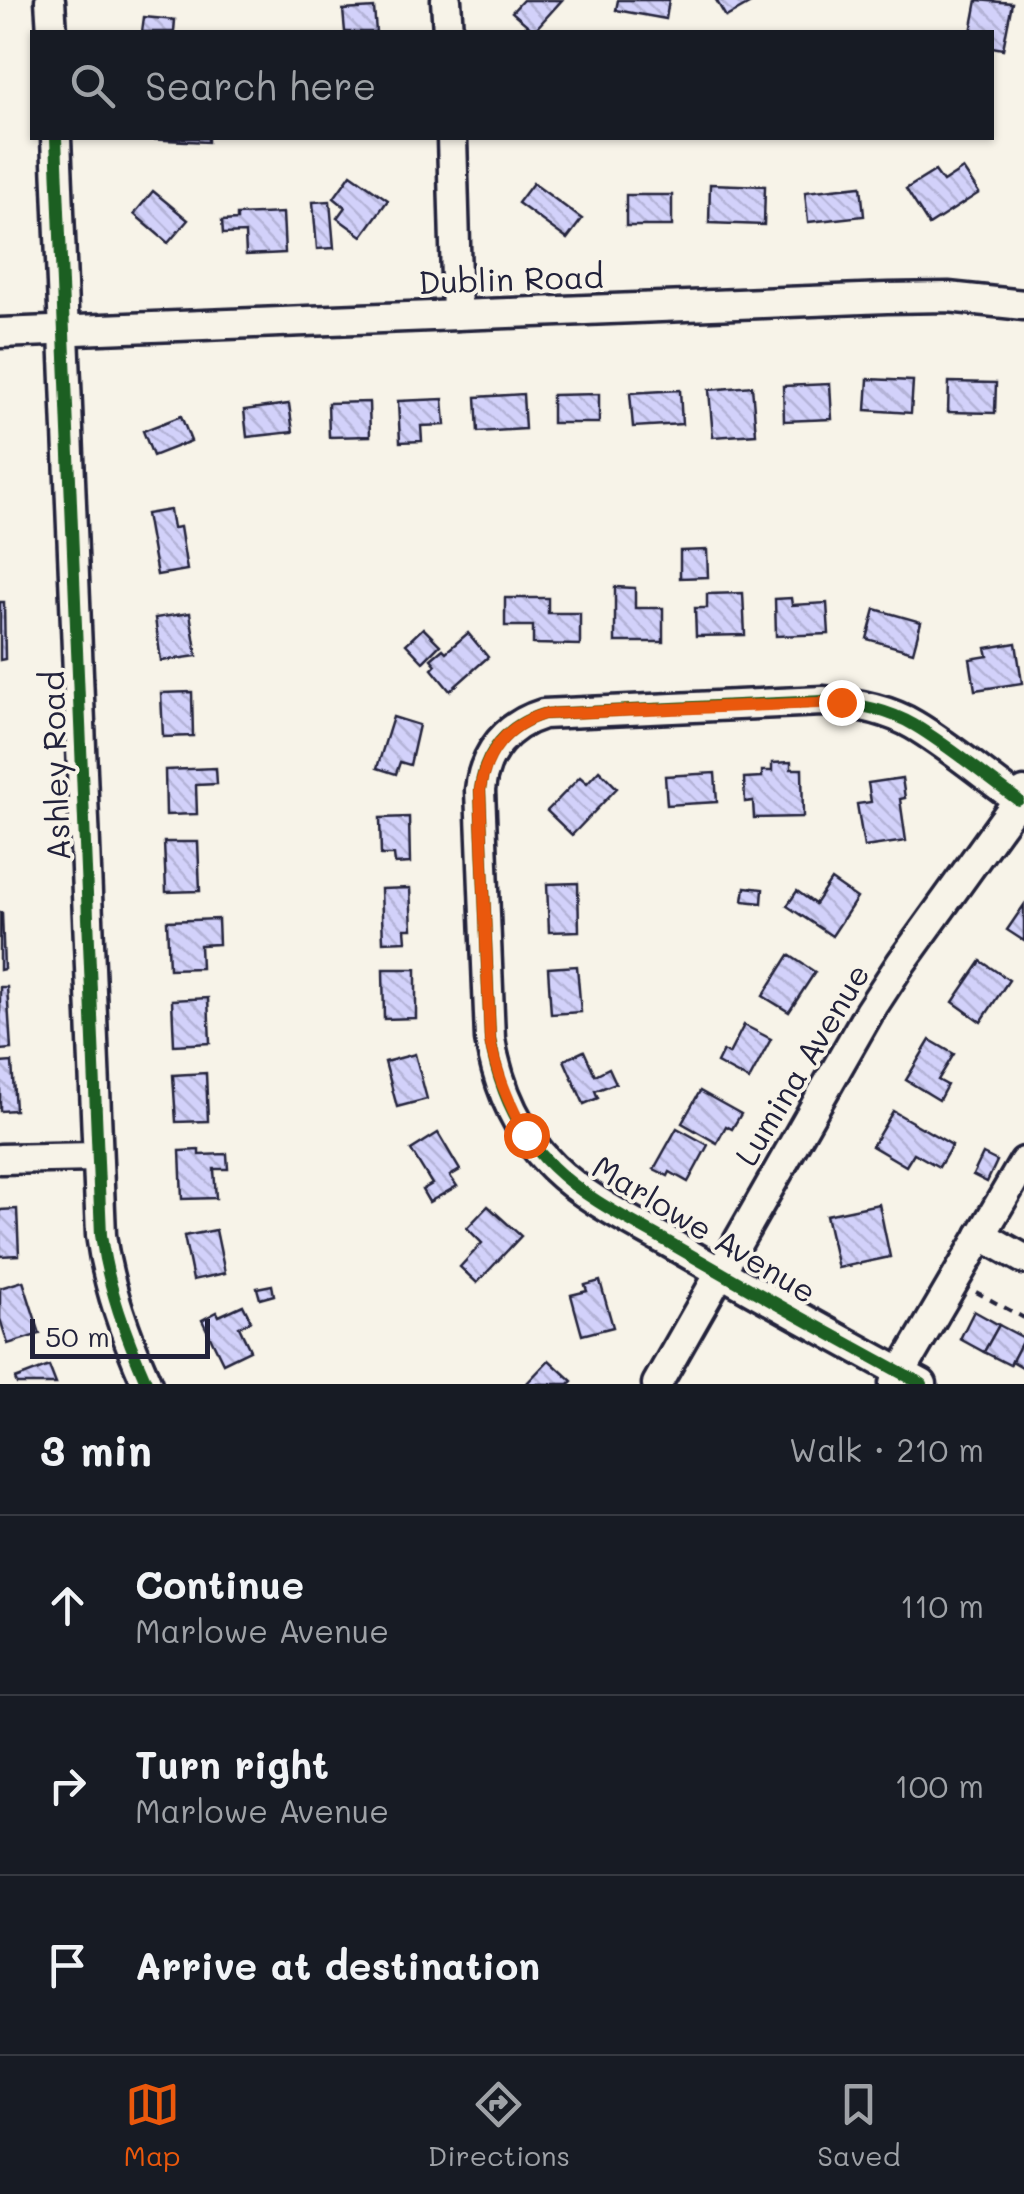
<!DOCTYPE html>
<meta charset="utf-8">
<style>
body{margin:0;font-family:Mali,sans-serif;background:#242831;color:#f1f3f6}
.scale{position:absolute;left:30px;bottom:25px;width:180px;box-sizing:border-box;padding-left:10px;border:5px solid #22223b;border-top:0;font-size:28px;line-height:35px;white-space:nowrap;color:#22223b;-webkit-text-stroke:8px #f7f3e8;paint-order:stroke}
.stop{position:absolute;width:30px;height:30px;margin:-22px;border:8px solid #ea580c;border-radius:50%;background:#fff}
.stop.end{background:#ea580c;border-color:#fff;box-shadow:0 2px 10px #0008}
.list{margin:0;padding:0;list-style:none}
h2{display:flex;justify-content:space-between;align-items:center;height:130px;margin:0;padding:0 40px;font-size:42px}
h2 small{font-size:32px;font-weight:400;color:#9ea1a6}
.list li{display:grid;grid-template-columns:65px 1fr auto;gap:30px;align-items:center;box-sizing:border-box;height:180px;padding:0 40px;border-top:2px solid #363941}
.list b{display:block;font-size:38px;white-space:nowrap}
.list p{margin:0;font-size:32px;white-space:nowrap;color:#9ea1a6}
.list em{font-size:32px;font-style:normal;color:#9ea1a6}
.icon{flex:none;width:55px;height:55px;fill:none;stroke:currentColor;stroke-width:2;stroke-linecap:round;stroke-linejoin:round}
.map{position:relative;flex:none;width:1024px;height:1384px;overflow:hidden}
.search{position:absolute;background:#171b24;box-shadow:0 2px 8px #0004;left:30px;right:30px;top:30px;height:110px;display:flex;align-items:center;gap:25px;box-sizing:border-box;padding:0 35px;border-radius:0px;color:#9ea1a6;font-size:38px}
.sheet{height:670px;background:#171b24}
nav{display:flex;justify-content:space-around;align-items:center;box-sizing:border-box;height:140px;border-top:2px solid #363941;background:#171b24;font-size:28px;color:#9ea1a6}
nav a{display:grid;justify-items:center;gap:5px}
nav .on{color:#ea580c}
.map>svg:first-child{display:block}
</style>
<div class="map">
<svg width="1024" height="1384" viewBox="0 0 1024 1384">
<defs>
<pattern id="building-back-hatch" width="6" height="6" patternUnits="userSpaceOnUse" patternTransform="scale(2.5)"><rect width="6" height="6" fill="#d2d1fa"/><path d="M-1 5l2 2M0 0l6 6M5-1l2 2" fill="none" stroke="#b4b3d7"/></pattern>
</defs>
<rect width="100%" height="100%" fill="#f7f3e8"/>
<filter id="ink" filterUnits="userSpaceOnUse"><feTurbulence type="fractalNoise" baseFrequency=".01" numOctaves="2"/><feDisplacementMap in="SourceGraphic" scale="20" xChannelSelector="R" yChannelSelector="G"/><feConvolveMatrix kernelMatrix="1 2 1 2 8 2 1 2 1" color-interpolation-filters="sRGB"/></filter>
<g filter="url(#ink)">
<g fill="url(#building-back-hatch)" stroke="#22223b" stroke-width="2.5">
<path d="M 523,0 L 562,0 L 534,31 L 512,12 Z"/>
<path d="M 618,0 L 669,0 L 666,19 L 616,10 Z"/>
<path d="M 716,0 L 756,0 L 726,17 Z"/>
<path d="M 977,0 L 1012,3 L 1003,49 L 992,47 L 992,32 L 971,32 Z"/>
<path d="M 374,8 L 376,32 L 345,32 L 343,10 Z"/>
<path d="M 144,17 L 175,20 L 174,32 L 142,32 Z"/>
<path d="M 144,138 L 208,138 L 208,142 L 144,139 Z"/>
<path d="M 963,169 L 979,193 L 929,225 L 906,189 L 935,171 L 943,182 Z"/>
<path d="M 351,174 L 388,200 L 362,236 L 337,218 L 345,207 L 334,198 Z"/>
<path d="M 533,183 L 582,219 L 567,239 L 518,203 Z"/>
<path d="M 710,184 L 765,186 L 764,225 L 709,223 Z"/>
<path d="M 861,186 L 864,216 L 808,222 L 805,192 Z"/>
<path d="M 153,191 L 188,220 L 168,243 L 134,214 Z"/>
<rect x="626" y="195" width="46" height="31"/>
<path d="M 330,201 L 334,248 L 317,249 L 313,202 Z"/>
<path d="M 283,213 L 285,253 L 246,255 L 245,233 L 223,234 L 222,221 L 237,220 L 237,215 Z"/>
<path d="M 868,379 L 913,381 L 911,413 L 866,410 Z"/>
<path d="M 949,382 L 996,383 L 995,413 L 948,412 Z"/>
<path d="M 830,384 L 832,419 L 784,421 L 783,386 Z"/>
<path d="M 752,386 L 756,434 L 713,437 L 709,390 Z"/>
<path d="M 680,390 L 682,424 L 633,427 L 630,393 Z"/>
<path d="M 523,394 L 525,429 L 478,432 L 476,397 Z"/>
<path d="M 599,394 L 599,423 L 552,423 L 552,395 Z"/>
<path d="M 443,399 L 445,425 L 421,426 L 422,441 L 400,442 L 398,401 Z"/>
<path d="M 369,402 L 370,436 L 329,437 L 328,403 Z"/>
<path d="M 289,404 L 293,432 L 247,437 L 244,410 Z"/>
<path d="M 181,416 L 191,441 L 153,456 L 143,431 Z"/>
<path d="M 170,510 L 173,528 L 180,527 L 187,570 L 157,575 L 146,514 Z"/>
<path d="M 707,550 L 708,577 L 680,578 L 680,551 Z"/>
<path d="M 615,587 L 635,588 L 635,608 L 663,608 L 663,642 L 615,642 Z"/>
<path d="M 743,593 L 745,635 L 696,636 L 695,608 L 707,608 L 707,594 Z"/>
<path d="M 505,598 L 548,598 L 548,613 L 580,613 L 580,645 L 533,644 L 533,626 L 505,626 Z"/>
<path d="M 791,598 L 792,605 L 827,603 L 829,634 L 776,636 L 775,599 Z"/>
<path d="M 0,602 L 4,602 L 5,659 L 0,660 Z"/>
<path d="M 875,609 L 921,622 L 913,652 L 867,639 Z"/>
<path d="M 190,613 L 197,656 L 161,661 L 155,618 Z"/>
<path d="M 423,628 L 440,645 L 423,662 L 406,644 Z"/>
<path d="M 468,633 L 488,657 L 450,691 L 432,669 L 436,665 L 431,659 L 443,649 L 446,652 Z"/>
<path d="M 1016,643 L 1022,683 L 975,690 L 970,659 L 988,656 L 986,648 Z"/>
<path d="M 192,692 L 193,736 L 163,737 L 161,693 Z"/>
<path d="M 393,717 L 419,725 L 410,765 L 400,762 L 396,774 L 377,768 Z"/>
<path d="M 791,762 L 791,769 L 802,769 L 803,817 L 754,818 L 753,801 L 745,802 L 744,778 L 762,777 L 762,771 L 772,771 L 772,763 Z"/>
<path d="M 216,768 L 217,784 L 196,785 L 197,814 L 166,815 L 165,770 Z"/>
<path d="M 599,770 L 617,788 L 572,835 L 547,811 L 580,777 L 587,783 Z"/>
<path d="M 715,773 L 717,802 L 667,805 L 665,776 Z"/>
<path d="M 902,778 L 905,798 L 900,799 L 906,841 L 864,847 L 857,804 L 871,802 L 868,783 Z"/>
<path d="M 409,817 L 410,863 L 395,864 L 394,855 L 381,855 L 380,818 Z"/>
<path d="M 164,842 L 198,842 L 200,891 L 166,892 Z"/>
<path d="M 831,880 L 857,898 L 832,936 L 787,906 L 797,891 L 815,904 Z"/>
<path d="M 578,883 L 579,931 L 549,932 L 547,884 Z"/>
<path d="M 745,887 L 763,889 L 762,903 L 743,901 Z"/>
<path d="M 410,888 L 412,929 L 405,929 L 406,941 L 383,942 L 381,889 Z"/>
<path d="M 1024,905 L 1024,941 L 1007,930 Z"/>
<path d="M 0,913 L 2,913 L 4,969 L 0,970 Z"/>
<path d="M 218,919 L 219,944 L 200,945 L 201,968 L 169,969 L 167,921 Z"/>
<path d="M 789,955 L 815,972 L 789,1012 L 763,996 Z"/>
<path d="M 981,961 L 1009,980 L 981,1022 L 953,1002 Z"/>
<path d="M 577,966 L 581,1012 L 551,1014 L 548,968 Z"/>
<path d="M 383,969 L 416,969 L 416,1018 L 384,1019 Z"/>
<path d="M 0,987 L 7,987 L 11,1049 L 0,1050 Z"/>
<path d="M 208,998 L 210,1043 L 174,1045 L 172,1000 Z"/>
<path d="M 744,1025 L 771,1039 L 749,1080 L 717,1063 L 723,1051 L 729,1054 Z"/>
<path d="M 930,1040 L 954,1054 L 938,1080 L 947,1085 L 939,1100 L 906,1080 Z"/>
<path d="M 584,1051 L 595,1075 L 609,1068 L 616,1083 L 595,1091 L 598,1098 L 584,1104 L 564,1060 Z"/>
<path d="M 415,1054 L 427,1099 L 397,1107 L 385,1062 Z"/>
<path d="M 12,1062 L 15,1110 L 0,1111 L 0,1063 Z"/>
<path d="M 206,1073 L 208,1121 L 176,1122 L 173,1075 Z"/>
<path d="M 700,1091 L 741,1114 L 732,1129 L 726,1126 L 717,1143 L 682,1123 Z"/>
<path d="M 893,1111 L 952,1145 L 939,1167 L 914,1153 L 906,1166 L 872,1146 Z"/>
<path d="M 677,1128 L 708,1145 L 688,1182 L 670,1172 L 668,1176 L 654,1169 Z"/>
<path d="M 438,1133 L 460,1170 L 450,1176 L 457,1186 L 429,1202 L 422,1190 L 432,1184 L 411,1150 Z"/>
<path d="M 199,1150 L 199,1155 L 227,1154 L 228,1169 L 214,1169 L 216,1198 L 182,1199 L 180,1151 Z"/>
<path d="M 983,1154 L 997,1161 L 987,1182 L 973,1175 Z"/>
<path d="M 879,1204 L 890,1257 L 838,1268 L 826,1215 Z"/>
<path d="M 488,1206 L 521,1236 L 477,1283 L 460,1267 L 482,1243 L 467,1228 Z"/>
<path d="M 17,1209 L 19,1255 L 0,1256 L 0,1210 Z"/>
<path d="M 216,1230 L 225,1273 L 193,1280 L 184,1236 Z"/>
<path d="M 23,1281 L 40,1334 L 8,1344 L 0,1319 L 0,1288 Z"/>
<path d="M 600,1281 L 613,1327 L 582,1335 L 571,1295 L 587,1291 L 585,1285 Z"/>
<path d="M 272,1285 L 274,1295 L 260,1299 L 257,1288 Z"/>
<path d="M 243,1305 L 251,1321 L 239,1327 L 250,1350 L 223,1363 L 202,1320 L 217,1312 L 219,1316 Z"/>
<path d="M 974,1311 L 999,1325 L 984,1352 L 960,1339 Z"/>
<path d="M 999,1325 L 1024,1338 L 1010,1365 L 984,1352 Z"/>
<path d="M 1024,1338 L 1024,1368 L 1012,1361 Z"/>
<path d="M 549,1360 L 572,1381 L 569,1384 L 526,1384 Z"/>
<path d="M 49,1366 L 56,1384 L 17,1384 L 15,1379 Z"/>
</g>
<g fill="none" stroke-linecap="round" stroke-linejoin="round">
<defs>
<g id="minor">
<path d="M 50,0 L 52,32"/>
<path d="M 446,0 L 448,32"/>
<path d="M 56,138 L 101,1235 C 108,1288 126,1336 147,1384"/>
<path d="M 452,138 L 457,315"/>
<path d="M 0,333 L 887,298 L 948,297 L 1024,305"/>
<path d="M 0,1159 L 96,1157"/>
<path d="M 981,1235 L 1024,1259"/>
<path d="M 657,1384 L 869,1012 L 901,963 L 1024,792"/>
<path d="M 894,1384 L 1024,1162"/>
<path d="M 922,1384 C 839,1339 756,1293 675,1246 C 634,1222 588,1201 553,1167 C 518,1133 498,1087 490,1039 L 480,790 C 484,752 507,725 543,714 L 823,701 C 854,703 887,709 914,725 C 948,745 985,776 1018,800"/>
</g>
</defs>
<use href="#minor" stroke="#22223b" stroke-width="35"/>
<path stroke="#22223b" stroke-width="4" stroke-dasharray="8 8" stroke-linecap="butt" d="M 976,1292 L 1024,1318"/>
<use href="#minor" stroke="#f7f3e8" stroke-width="28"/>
<defs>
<g id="cycleway">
<path d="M 56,138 L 101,1235 C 108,1288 126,1336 147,1384"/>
<path d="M 922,1384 C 839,1339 756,1293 675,1246 C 634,1222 588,1201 553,1167 C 518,1133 498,1087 490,1039 L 480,790 C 484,752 507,725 543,714 L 823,701 C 854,703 887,709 914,725 C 948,745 985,776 1018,800"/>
</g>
</defs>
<use href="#cycleway" stroke="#f7f3e8" stroke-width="19"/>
<use href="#cycleway" stroke="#1b5e20" stroke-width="12"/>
</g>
</g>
<g fill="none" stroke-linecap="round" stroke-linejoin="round" filter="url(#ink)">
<path stroke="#ea580c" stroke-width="12" d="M 526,1135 C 509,1104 496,1074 490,1040 L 480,790 C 485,753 507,725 544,714 L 841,702"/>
</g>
<g text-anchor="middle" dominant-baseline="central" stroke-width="8" stroke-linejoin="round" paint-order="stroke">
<g font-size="32" fill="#22223b" stroke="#f7f3e8">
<text transform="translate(511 278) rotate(-2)">Dublin Road</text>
<text transform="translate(54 766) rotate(-92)">Ashley Road</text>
<text transform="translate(801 1064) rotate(-59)">Lumina Avenue</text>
<text transform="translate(705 1228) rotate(31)">Marlowe Avenue</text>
</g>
</g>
</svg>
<div class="scale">50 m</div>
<div class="stop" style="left:526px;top:1135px"></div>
<div class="stop end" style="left:841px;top:702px"></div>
<div class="search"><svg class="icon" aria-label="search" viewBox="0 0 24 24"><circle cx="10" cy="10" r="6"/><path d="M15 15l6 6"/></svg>Search here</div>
</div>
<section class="sheet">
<h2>3 min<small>Walk · 210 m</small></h2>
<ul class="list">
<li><svg class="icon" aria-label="ahead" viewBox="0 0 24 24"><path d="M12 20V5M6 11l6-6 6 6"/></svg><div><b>Continue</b><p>Marlowe Avenue</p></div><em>110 m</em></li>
<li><svg class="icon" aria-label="right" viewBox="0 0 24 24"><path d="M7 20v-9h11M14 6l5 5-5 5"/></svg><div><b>Turn right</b><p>Marlowe Avenue</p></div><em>100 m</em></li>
<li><svg class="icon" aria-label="arrive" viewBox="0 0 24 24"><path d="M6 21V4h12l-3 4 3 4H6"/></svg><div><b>Arrive at destination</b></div></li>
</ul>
</section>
<nav>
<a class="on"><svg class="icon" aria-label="map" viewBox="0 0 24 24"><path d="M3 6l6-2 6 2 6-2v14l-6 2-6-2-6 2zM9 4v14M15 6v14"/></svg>Map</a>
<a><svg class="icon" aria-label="directions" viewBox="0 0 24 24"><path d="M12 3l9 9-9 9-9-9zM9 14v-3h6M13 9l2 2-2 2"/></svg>Directions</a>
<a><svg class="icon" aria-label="saved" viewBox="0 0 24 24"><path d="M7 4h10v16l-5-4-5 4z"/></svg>Saved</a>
</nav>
